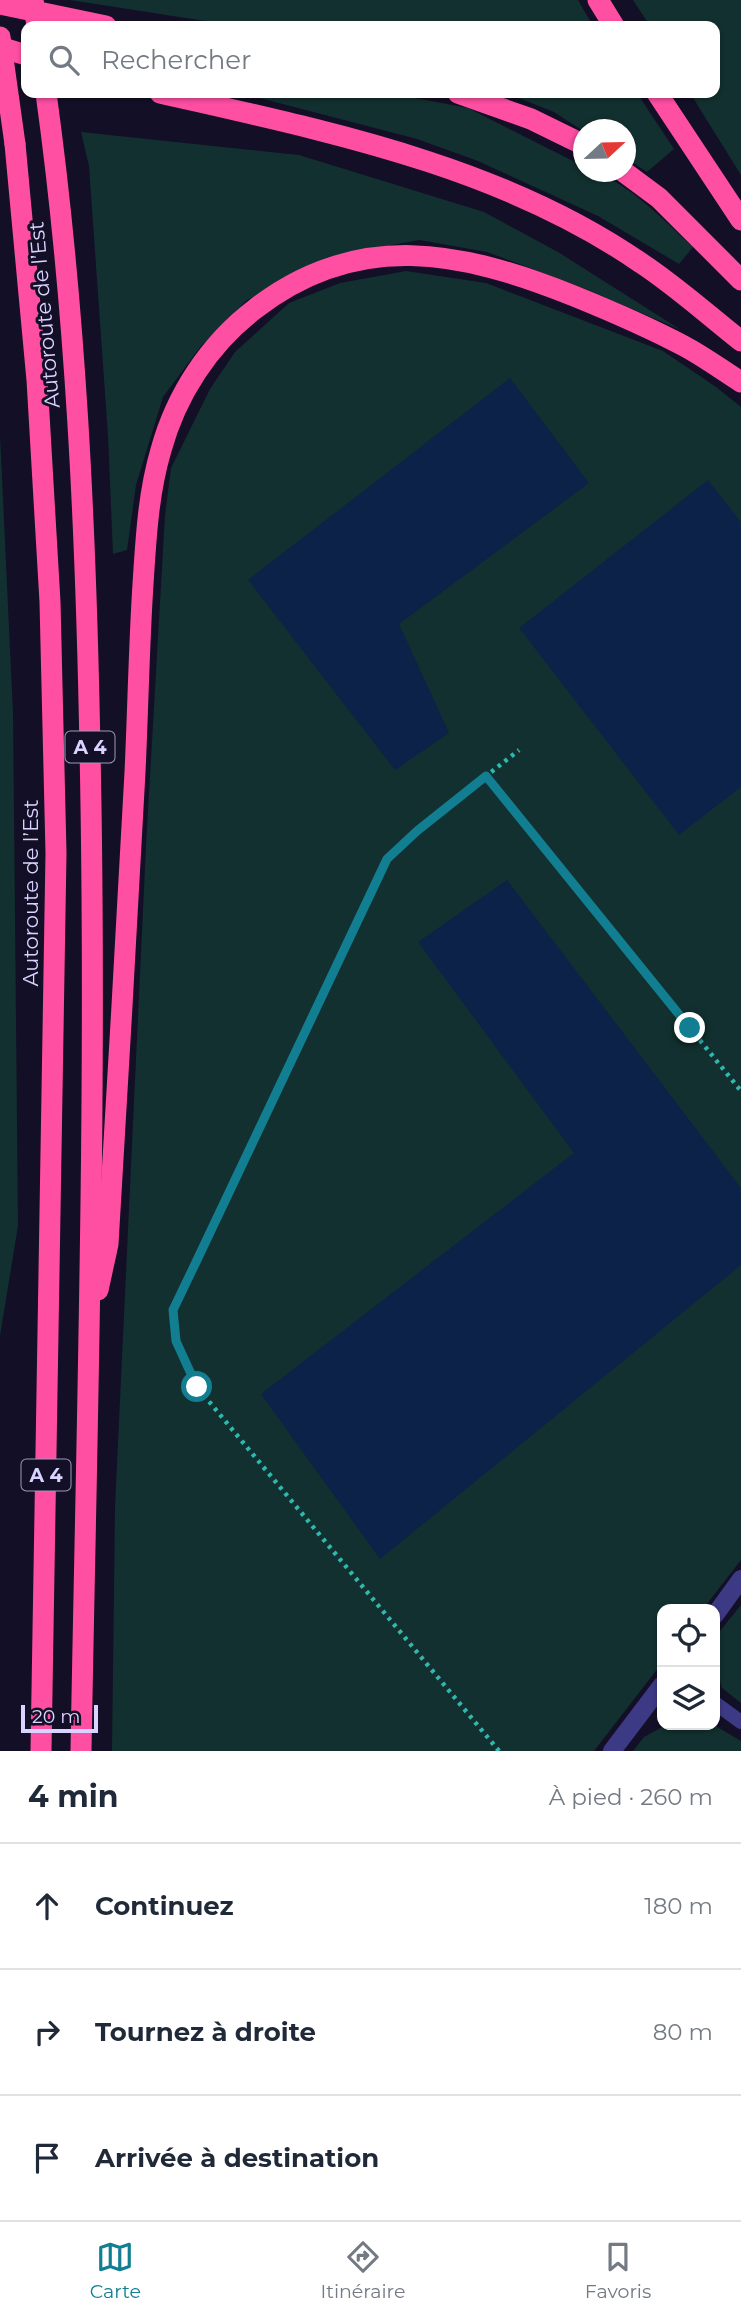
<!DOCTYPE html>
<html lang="fr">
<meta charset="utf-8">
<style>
body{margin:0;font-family:Montserrat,sans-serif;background:#f6f6f7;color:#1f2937}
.controls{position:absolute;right:21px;bottom:21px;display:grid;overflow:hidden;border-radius:14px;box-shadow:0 2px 5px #0004}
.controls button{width:63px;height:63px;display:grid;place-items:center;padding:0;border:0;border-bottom:2px solid #e0e1e3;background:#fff;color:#1f2937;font:35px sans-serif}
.compass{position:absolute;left:573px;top:119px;width:63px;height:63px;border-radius:50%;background:#fff;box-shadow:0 2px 5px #0004;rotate:68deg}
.scale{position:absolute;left:21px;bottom:18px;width:77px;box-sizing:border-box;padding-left:7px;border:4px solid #d9d4ff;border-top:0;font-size:19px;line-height:24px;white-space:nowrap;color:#d9d4ff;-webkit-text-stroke:5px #130f26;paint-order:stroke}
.stop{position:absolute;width:21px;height:21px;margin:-16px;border:5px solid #117e91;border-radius:50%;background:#fff}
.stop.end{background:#117e91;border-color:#fff;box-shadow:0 2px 7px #0008}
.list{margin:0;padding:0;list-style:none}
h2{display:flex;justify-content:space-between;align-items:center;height:91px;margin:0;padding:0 28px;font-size:30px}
h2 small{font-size:23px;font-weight:400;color:#747a83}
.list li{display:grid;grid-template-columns:46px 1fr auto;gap:21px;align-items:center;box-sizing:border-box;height:126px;padding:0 28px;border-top:2px solid #e0e1e3}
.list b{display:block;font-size:26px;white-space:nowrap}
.list em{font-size:23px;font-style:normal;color:#747a83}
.icon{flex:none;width:38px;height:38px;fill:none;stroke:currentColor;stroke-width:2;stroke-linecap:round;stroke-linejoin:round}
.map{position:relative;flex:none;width:741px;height:1751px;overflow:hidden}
.search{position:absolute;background:#fff;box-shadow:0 2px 5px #0004;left:21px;right:21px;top:21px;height:77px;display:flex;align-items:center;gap:18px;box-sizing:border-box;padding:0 24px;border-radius:14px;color:#747a83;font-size:26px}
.sheet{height:469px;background:#fff}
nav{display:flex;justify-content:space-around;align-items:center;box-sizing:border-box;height:98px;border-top:2px solid #e0e1e3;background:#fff;font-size:19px;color:#747a83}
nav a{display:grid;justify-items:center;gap:4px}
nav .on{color:#117e91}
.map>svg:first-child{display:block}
</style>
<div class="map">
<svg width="741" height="1751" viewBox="0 0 741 1751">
<rect width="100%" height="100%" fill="#130f26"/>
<g fill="#12302f">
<path d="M 70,0 L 578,0 L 593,26 L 237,26 Z"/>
<path d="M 633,0 L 741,0 L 741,175 L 690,93 L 715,93 L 715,26 L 650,26 Z"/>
<path d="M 241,93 L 389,93 L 468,108 L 583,166 L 584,172 C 620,172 667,224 693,247 L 679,264 L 598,216 L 478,161 L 417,139 Z"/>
<path d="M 506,93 L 637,93 L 674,149 L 647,172 L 626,158 L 626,130 L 583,131 L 554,112 Z"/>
<path d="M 81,132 L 299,155 L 484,212 L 558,252 L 681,330 L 586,289 L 487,252 L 419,240 L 328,257 L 247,300 L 201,346 L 163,397 L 136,485 L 127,550 L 113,554 L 108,436 L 89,166 Z"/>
<path d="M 406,271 L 486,283 L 663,351 L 716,387 L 741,407 L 741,1560 L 703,1609 L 662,1609 L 662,1663 L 594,1751 L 112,1751 L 115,1507 L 146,846 L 165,515 L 171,468 L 210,389 L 235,352 L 289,303 L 340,283 Z"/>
<path d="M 0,435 L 13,713 L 18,1226 L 0,1336 Z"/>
<path d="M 741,1605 L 741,1703 L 722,1688 L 715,1664 L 720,1631 Z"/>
<path d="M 666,1725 L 714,1725 L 741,1741 L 741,1751 L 633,1751 L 644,1737 Z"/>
</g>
<g fill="#0c2248">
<path d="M 510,378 L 589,483 L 399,624 L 449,733 L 395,770 L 248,580 Z"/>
<path d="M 708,480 L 741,522 L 741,787 L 679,835 L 519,628 Z"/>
<path d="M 507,880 L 741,1188 L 741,1265 L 380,1559 L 261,1394 L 574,1153 L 418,942 Z"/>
</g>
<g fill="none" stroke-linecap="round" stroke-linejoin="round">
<g stroke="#2fb8b0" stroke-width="4.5" stroke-dasharray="3.5 5" stroke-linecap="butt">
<path d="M 486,776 L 741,1091"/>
<path d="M 499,1751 L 197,1387 L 176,1341 L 173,1310 L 387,858 L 417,831 L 519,750"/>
</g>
<path stroke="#3d3a85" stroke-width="14" d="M 715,1703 L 741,1722"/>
<g stroke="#3d3a85" stroke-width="18">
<path d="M 715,1615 L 741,1579"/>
<path d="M 612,1751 L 662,1685"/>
</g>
<g stroke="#ff4fa3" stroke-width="21">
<path d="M 598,0 L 614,26"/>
<path d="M 0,4 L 106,26"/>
<path d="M 0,47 L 26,55"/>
<path d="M 46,93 C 76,310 86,531 90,750 C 97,1084 87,1417 81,1751"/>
<path d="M 160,93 C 325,131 499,165 641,263 C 676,286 708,315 741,341"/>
<path d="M 458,93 L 531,119 L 584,145"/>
<path d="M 657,93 L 741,220"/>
<path d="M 15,144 L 37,380 L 50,602 L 56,853 L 41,1751"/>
<path d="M 624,172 L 659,198 L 741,280"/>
<path d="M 98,1290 L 108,1244 C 117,1087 127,929 135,772 C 138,709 139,646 143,584 C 146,539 148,494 161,450 C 176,395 209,344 255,309 C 358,229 462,251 574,296 C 611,311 648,327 684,346 C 703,356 722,370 741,382"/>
</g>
<g stroke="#ff4fa3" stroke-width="21">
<path d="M 33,0 L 37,26"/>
<path d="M 0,37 L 15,144"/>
</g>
</g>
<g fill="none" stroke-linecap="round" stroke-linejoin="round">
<path stroke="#117e91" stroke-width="9" d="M 197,1387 L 176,1341 L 173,1310 L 197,1260 L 387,859 L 417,831 L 486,776 L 690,1028"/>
</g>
<g text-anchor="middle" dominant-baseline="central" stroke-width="6" stroke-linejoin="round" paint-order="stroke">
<g fill="#130f26" stroke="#9e99be" stroke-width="2">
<rect x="65.5" y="731.5" width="49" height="31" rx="5"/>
<rect x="21.5" y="1459.5" width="49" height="31" rx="5"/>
</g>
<g font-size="19" font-weight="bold" fill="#d9d4ff">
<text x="90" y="747">A 4</text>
<text x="46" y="1475">A 4</text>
</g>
<g font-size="21" fill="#d9d4ff" stroke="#130f26">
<text transform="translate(44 315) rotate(-95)">Autoroute de l’Est</text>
<text transform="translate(30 893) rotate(-90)">Autoroute de l’Est</text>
</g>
</g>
</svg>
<div class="controls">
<button><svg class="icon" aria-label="locate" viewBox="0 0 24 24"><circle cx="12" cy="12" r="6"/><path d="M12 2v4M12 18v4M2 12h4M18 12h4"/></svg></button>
<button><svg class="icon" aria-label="layers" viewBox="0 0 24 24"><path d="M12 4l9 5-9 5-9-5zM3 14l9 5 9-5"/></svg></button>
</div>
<svg class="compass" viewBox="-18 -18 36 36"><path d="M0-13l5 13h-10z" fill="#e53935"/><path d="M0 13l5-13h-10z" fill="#747a83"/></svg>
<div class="scale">20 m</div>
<div class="stop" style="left:197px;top:1387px"></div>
<div class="stop end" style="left:690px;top:1028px"></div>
<div class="search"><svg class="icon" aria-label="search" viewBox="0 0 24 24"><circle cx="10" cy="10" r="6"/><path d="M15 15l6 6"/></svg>Rechercher</div>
</div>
<section class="sheet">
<h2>4 min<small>À pied · 260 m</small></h2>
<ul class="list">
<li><svg class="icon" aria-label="ahead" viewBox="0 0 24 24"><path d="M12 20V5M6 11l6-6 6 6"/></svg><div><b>Continuez</b></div><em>180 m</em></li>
<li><svg class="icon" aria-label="right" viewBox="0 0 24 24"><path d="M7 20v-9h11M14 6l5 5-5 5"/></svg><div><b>Tournez à droite</b></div><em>80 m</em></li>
<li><svg class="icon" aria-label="arrive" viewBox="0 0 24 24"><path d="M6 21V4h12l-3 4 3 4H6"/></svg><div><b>Arrivée à destination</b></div></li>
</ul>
</section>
<nav>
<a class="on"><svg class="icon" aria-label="map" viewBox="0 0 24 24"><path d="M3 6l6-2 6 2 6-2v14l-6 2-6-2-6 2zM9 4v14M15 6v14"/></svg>Carte</a>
<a><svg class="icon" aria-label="directions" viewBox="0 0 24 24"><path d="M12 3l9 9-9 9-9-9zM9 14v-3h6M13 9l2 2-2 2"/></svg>Itinéraire</a>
<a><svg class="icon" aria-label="saved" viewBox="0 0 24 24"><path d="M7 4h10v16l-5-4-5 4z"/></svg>Favoris</a>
</nav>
